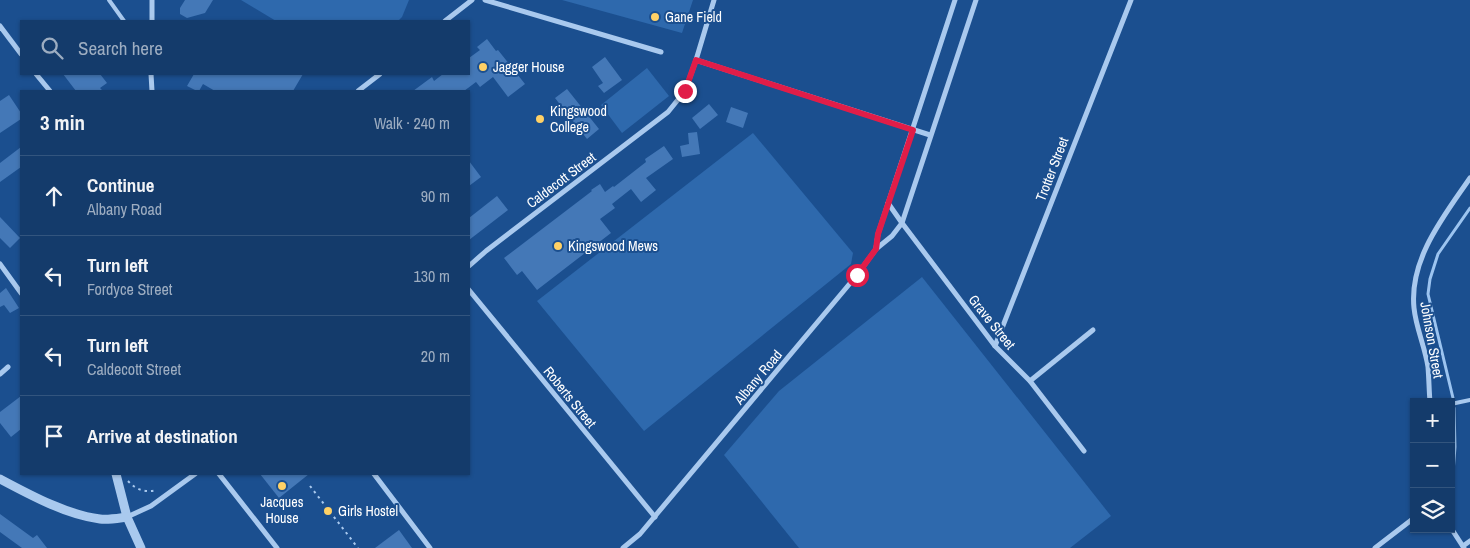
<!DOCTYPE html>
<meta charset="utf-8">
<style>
body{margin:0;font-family:"Archivo Narrow",sans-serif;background:#1d4271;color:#f1f3f6}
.controls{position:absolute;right:15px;bottom:15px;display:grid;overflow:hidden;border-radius:0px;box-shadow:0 1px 4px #0004}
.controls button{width:45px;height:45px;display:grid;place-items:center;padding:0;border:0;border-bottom:1px solid #33557e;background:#143b6b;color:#f1f3f6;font:25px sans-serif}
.stop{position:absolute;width:15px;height:15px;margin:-11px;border:4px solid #e11d48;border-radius:50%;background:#fff}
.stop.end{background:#e11d48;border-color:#fff;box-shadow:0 1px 5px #0008}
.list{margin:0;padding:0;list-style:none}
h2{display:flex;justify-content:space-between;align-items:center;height:65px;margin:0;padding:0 20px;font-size:21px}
h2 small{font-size:16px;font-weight:400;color:#9dadc1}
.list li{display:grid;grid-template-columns:32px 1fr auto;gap:15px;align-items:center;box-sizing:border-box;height:80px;padding:0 20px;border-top:1px solid #33557e}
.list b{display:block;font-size:19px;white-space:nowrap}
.list p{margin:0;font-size:16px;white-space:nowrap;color:#9dadc1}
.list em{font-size:16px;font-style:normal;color:#9dadc1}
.icon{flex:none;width:28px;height:28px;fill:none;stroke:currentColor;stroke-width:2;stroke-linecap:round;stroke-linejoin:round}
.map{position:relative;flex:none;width:1470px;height:548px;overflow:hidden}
.search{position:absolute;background:#143b6b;box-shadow:0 1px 4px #0004;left:20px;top:20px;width:450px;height:55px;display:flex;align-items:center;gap:12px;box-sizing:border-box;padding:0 18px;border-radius:0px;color:#9dadc1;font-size:19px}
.panel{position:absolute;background:#143b6b;box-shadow:0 1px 4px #0004;left:20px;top:90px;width:450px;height:385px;border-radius:0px}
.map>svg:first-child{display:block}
</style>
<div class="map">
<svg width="1470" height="548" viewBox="0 0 1470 548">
<rect width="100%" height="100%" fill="#1b4f8f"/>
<g fill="#2e69ad">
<path d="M 241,0 L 409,0 L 402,17 L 398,21 L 276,21 Z"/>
<path d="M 562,0 L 693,0 L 682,33 Z"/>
<path d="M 647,68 L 669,96 L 622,133 L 601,105 Z"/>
<path d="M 753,133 L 853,253 L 851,264 L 644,431 L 537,301 Z"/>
<path d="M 922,277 L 1111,516 L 1070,548 L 799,548 L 724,455 L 779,391 Z"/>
</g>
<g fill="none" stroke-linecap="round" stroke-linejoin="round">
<g stroke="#9cc4f0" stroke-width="3">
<path d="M 1453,398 L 1428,294 L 1430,279 L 1438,254 L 1470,208"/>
<path d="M 1451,498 L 1455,447 L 1454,408"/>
</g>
</g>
<g fill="#4478b7">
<path d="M 185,0 L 213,0 L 205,13 L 187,18 L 180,14 L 180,8 Z"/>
<path d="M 487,39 L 496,51 L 498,50 L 525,84 L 508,97 L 493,77 L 480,87 L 476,82 L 464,91 L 413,91 L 432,77 L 434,81 L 443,74 L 469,74 L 469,58 L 480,50 L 477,47 Z"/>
<path d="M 605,57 L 622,80 L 604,93 L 598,86 L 603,83 L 592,67 Z"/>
<path d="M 63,74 L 100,74 L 107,83 L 100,88 L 103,91 L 76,91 Z"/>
<path d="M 194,74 L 303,74 L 293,91 L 215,91 L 203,84 L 199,91 L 197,91 L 187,86 Z"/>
<path d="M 567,89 L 599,129 L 587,139 L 555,98 Z"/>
<path d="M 9,95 L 21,113 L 21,119 L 0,133 L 0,101 Z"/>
<path d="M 709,104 L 718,115 L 700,129 L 692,118 Z"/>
<path d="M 731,107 L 748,113 L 743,128 L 726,122 Z"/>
<path d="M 697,132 L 700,154 L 682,157 L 680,146 L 689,144 L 688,133 Z"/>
<path d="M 664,146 L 673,159 L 646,178 L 656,190 L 641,202 L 631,189 L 612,204 L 615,208 L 600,219 L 611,233 L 537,290 L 522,271 L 517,275 L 504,258 L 592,191 L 591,190 L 600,184 L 605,192 L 613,186 L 614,187 L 646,162 L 645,159 Z"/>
<path d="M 21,147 L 21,167 L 0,182 L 0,163 Z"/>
<path d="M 469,161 L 481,177 L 469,186 Z"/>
<path d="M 497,196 L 508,210 L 469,240 L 469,218 Z"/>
<path d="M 0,217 L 20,238 L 10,248 L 0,238 Z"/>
<path d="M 6,288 L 19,308 L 10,313 L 4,305 L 0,307 L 0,293 Z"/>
<path d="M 21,396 L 21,429 L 11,437 L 0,423 L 0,412 Z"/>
<path d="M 260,474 L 309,474 L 279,498 Z"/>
<path d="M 0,514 L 33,538 L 37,535 L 47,548 L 22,548 L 0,532 Z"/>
<path d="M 399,530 L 412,548 L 375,548 Z"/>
</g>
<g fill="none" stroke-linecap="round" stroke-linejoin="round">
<g stroke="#a9c9ee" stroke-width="2" stroke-dasharray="2.5 4" stroke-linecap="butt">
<path d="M 128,481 C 136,490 146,493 157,490"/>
<path d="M 310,486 L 358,548"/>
</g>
<g stroke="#a9c9ee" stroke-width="4">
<path d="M 109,0 L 124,21"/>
<path d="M 1451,404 L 1470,400"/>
</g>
<g stroke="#a9c9ee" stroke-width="5">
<path d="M 485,0 L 661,52"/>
<path d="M 152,21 L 152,0"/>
<path d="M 445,21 L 472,0"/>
<path d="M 0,26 L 21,54"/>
<path d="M 696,60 L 930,135"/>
<path d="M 36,74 L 50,91"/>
<path d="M 151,74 L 152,91"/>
<path d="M 358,91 L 380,74"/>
<path d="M 888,203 L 902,223 L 995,346 L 1030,381 L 1084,451"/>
<path d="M 876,248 L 878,234 L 955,0"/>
<path d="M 0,264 L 21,293"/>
<path d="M 469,266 L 486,251 L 668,112 L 685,91 L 696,60 L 714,0"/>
<path d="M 469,290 L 655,517"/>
<path d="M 995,346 L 1131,0"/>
<path d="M 0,374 L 8,367"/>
<path d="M 1030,381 L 1093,330"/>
<path d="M 1430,402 C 1429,390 1429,379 1428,367 C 1425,347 1416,328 1414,308 C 1409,259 1444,216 1470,178"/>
<path d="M 219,474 L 277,548"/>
<path d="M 374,474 L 430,548"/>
<path d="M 127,517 L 151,506 L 195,474"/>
<path d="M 1451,528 L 1464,548"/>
<path d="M 1463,546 L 1470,541"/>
<path d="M 623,548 L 640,534 L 857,275 L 876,249 L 892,236 L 902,223 L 976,0"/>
<path d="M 1375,548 L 1414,518"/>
</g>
<g stroke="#a9c9ee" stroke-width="9">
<path d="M 116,474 L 127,517 L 141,548"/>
<path d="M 0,479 C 30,495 67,515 100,519 C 109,520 119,518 127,517"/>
</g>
</g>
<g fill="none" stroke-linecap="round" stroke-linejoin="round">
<path stroke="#e11d48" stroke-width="6" d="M 685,91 L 696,60 L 913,130 L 878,234 L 876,249 L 857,275"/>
</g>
<g fill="#ffd166" stroke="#1b4f8f" stroke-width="2">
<circle cx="655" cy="17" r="5"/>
<circle cx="483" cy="67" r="5"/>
<circle cx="540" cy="119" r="5"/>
<circle cx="558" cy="246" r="5"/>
<circle cx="282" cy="486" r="5"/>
<circle cx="328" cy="511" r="5"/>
</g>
<g text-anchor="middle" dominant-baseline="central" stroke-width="4" stroke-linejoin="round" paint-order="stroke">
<g font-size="14" fill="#fff" stroke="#1b4f8f" text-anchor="start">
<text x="665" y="17">Gane Field</text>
<text x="493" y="67">Jagger House</text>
<text x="550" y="111">Kingswood<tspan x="550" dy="16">College</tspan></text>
<text x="568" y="246">Kingswood Mews</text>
<text x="282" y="502" text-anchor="middle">Jacques<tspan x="282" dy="16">House</tspan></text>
<text x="338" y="511">Girls Hostel</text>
</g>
<g font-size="14" fill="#fff" stroke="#1b4f8f">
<text transform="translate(1052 169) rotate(-69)">Trotter Street</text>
<text transform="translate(561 180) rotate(-37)">Caldecott Street</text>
<text transform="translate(992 322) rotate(51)">Grave Street</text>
<text transform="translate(1432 340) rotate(80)">Johnson Street</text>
<text transform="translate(758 377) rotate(-50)">Albany Road</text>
<text transform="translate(570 397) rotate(51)">Roberts Street</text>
</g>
</g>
</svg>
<div class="controls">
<button>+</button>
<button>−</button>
<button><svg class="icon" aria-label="layers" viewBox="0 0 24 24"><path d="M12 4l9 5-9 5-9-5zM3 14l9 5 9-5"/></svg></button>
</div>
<div class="stop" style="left:857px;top:275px"></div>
<div class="stop end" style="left:685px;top:91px"></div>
<div class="search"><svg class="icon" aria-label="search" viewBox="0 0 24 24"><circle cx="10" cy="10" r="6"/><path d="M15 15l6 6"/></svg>Search here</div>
<section class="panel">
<h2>3 min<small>Walk · 240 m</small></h2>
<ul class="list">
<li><svg class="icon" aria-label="ahead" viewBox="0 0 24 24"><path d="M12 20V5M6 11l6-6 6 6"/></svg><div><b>Continue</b><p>Albany Road</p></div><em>90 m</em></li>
<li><svg class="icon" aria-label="left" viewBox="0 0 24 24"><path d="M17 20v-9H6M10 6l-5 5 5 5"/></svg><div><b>Turn left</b><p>Fordyce Street</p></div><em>130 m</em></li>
<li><svg class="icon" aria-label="left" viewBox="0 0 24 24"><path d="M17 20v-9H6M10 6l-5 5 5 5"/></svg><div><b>Turn left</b><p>Caldecott Street</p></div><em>20 m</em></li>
<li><svg class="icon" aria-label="arrive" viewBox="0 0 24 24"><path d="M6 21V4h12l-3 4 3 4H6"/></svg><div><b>Arrive at destination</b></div></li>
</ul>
</section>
</div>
